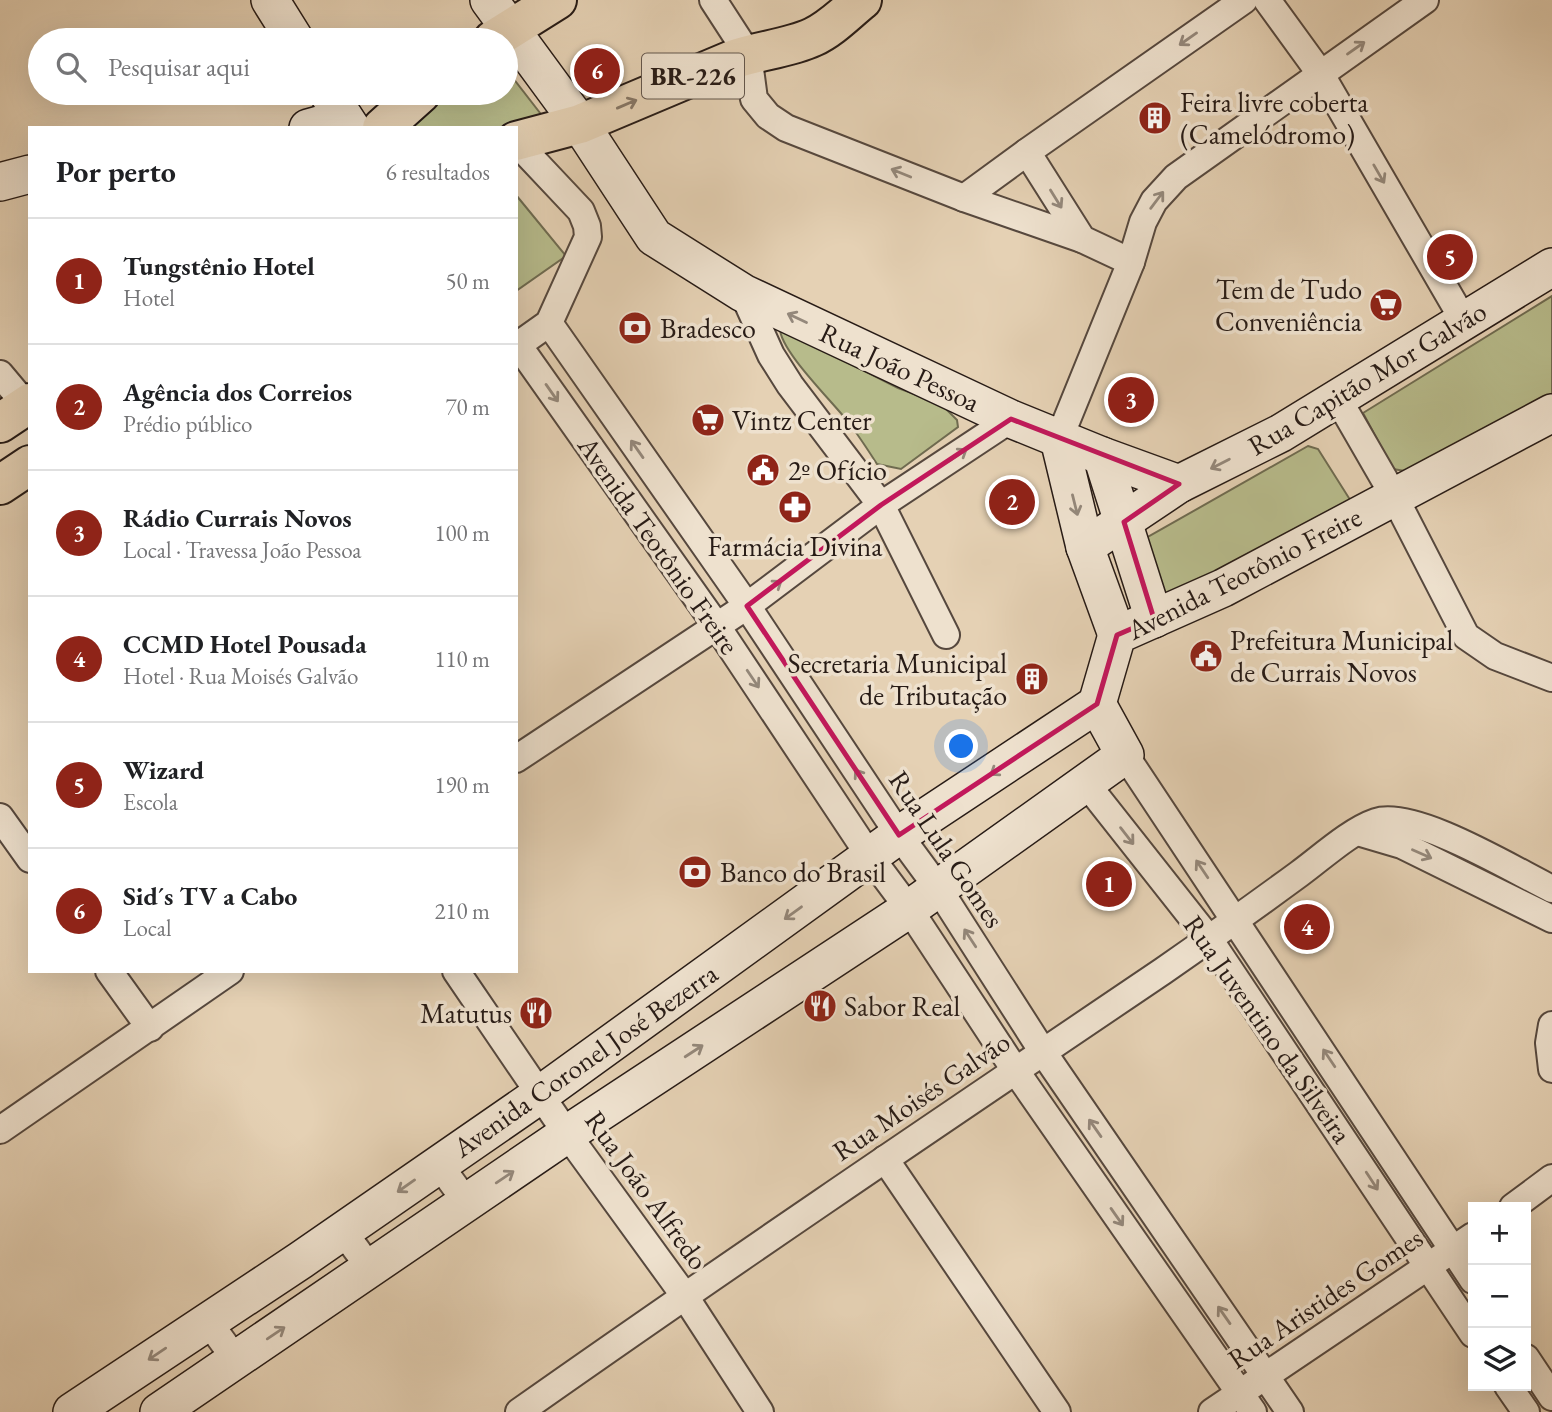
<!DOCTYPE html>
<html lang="pt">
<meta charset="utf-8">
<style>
body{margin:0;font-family:"EB Garamond",serif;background:#f6f6f6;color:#202124}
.controls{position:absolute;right:21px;bottom:21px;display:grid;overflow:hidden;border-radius:0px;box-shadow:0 7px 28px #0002}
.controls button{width:63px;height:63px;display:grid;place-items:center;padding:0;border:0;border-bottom:2px solid #e0e0e0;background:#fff;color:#202124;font:35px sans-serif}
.you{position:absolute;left:962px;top:747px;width:24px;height:24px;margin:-18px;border:5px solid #fff;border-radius:50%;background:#1a73e8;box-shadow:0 0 0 10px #1a73e833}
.badge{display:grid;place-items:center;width:46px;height:46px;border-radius:50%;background:#8f2418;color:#fff;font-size:23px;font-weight:700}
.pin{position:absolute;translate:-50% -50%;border:4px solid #fff;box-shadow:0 2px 7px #0006}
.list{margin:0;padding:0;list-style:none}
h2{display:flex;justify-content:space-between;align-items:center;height:91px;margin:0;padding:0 28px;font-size:30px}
h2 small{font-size:23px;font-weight:400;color:#757577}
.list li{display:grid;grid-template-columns:46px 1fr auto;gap:21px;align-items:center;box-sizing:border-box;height:126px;padding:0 28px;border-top:2px solid #e0e0e0}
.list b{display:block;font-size:26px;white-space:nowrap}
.list p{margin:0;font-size:23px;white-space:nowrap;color:#757577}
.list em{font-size:23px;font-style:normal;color:#757577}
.icon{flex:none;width:38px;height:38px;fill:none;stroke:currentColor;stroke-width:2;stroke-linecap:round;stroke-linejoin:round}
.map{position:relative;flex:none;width:1552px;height:1412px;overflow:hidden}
.search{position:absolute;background:#fff;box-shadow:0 7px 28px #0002;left:28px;top:28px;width:490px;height:77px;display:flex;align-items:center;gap:18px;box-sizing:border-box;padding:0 24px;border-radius:38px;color:#757577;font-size:26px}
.panel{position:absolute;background:#fff;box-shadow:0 7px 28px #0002;left:28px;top:126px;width:490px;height:847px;border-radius:0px}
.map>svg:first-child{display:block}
</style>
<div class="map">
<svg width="1552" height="1412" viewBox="0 0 1552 1412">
<rect width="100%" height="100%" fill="#e5d1b4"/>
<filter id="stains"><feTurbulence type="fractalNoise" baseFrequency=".00286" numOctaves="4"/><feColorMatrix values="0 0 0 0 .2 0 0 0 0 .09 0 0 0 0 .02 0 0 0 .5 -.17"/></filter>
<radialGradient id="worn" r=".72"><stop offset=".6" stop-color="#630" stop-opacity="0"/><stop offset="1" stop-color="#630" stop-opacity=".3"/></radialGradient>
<g fill="#b7bb8b" stroke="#6f6b50" stroke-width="2">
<path d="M 506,69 L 547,122 L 515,128 L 408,128 L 421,114 L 448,93 L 506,93 Z"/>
<path d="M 516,195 L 566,256 L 516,291 Z"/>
<path d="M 1552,296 L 1552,398 L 1405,471 L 1393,469 L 1363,413 Z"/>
<path d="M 780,328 L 898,388 L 941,404 L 957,420 L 958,427 L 901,469 L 877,464 C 868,450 859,436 849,423 C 834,403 779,350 780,328 Z"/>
<path d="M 1308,446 L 1318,449 L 1354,506 L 1167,597 L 1139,542 Z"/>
</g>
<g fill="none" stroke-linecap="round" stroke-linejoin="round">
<defs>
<g id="street">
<path d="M 713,0 L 748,54 L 754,99 L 768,116 L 786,128 L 964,198 L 1082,239"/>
<path d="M 1267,0 L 1320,73 L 1464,321"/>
<path d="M 516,142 L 581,211 L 587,226 L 588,237 L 549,323 L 518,345 L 716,625 L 871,858 L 909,909 L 1015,1070 L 1253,1412"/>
<path d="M 964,198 L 1027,152"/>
<path d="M 1131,262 L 1082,239 L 1027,152 L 1244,0"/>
<path d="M 743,293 L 771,355 L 790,385 L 881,505 L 946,635"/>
<path d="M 549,323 L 747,606 L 899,835 L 938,888 L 1043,1052 L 1290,1412"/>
<path d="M 0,374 L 26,405"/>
<path d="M 1338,399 L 1394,496 L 1466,636 L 1495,656 L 1552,678"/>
<path d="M 1059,439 L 1131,262 L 1143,222 L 1154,201 L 1176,177 L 1425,0"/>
<path d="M 1125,755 L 1473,1280"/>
<path d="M 516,759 L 747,606 L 881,505 L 1011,419"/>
<path d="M 1085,782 L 1209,939 L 1473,1334"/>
<path d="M 0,817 L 30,859"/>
<path d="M 1358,832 L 1402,845 L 1552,919"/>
<path d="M 109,971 L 150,1028"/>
<path d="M 456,971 L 567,1134 L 684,1295 L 760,1412"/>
<path d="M 1552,1025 L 1549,1043 L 1552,1069"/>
<path d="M 0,1130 L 230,971"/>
<path d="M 885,1159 L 1057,1412"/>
<path d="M 438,1163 L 467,1203"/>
<path d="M 1513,1207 L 1552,1178"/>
<path d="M 342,1230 L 370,1268"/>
<path d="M 207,1320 L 236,1360"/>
<path d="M 1526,1358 L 1552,1397"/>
<path d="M 1508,1386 L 1526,1412"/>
<path d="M 519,1412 C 732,1262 947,1117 1163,971 C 1209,939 1254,907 1299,874 C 1321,858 1350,831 1376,822 C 1414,809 1515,871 1552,889"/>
<path d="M 1212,1412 L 1473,1236"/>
</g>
<g id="secondary">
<path d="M 270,0 L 295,40"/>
<path d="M 489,0 L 580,124 L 654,237 L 743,293 L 1011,419 L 1102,456 L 1179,484"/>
<path d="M 328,93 L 351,128"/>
<path d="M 308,128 L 344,118"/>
<path d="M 0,182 L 30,174"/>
<path d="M 1059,439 L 1085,547 L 1117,635"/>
<path d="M 1102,456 L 1154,619"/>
<path d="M 1085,547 L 1179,484 L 1281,433 L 1552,267"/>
<path d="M 1097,704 L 1117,635 L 1223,588 L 1552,413"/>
<path d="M 72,1412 L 301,1260 L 541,1094 L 899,835 L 1097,704"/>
<path d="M 159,1412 L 567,1134 L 909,909 L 1125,755 L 1097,704"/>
</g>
<g id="highway">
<path d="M 493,40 L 557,0"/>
<path d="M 382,128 L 421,93"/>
<path d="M 516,141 L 580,124 L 732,60 C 759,50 787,49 813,37 C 831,29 847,12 862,0"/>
<path d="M 0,423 L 30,403"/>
<path d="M 0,485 L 30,465"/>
</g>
</defs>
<use href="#street" stroke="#56483e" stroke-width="30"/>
<use href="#secondary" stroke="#271b16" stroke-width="40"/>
<use href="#highway" stroke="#271b16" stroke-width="42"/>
<use href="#street" stroke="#eee1ce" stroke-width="26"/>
<use href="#secondary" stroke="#eee1ce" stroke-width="37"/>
<use href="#highway" stroke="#e5d1b4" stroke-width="38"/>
</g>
<defs><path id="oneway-shaft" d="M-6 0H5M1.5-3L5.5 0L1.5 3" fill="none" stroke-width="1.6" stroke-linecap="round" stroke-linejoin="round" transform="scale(1.75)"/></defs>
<g stroke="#94887b">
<use href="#oneway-shaft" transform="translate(1188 39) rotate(145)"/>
<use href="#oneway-shaft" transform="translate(1356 48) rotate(-35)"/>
<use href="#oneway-shaft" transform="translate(901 173) rotate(-158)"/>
<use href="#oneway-shaft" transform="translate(1379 174) rotate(60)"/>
<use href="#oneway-shaft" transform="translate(1056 199) rotate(58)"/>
<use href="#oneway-shaft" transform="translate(1157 200) rotate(-53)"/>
<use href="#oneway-shaft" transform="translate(797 318) rotate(-155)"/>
<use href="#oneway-shaft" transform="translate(552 393) rotate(55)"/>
<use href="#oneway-shaft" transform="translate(637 449) rotate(-125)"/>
<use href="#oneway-shaft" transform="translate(958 455) rotate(-34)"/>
<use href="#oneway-shaft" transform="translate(1220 464) rotate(153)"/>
<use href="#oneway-shaft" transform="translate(1075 505) rotate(76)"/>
<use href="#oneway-shaft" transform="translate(773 587) rotate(-36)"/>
<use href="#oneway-shaft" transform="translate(753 679) rotate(56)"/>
<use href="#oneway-shaft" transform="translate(999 769) rotate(146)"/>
<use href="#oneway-shaft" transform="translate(861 778) rotate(-124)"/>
<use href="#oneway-shaft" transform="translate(1127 836) rotate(52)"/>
<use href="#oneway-shaft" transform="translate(1422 854) rotate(24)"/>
<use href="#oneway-shaft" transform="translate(1202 869) rotate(-124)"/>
<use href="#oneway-shaft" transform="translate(793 913) rotate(144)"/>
<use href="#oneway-shaft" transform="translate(970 938) rotate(-123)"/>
<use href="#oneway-shaft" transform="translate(694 1051) rotate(-33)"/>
<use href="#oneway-shaft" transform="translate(1329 1058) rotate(-124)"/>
<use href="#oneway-shaft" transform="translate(1095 1128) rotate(-125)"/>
<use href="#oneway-shaft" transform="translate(505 1177) rotate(-34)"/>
<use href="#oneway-shaft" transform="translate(1372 1181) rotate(57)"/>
<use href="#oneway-shaft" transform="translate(406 1186) rotate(145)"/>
<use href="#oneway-shaft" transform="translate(1117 1217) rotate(55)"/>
<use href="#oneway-shaft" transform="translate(1224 1315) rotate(-125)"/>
<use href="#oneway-shaft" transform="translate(276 1333) rotate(-34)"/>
<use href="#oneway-shaft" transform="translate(157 1354) rotate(146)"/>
</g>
<use stroke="#867665" href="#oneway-shaft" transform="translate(627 104) rotate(-23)"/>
<path fill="none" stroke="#c2185b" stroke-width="5" stroke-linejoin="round" d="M 1011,419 L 1179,484 L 1124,522 L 1154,619 L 1117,635 L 1097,704 L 899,835 L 747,606 L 881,505 Z"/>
<defs>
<symbol id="building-disc" viewBox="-11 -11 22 22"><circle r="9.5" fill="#8f2418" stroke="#eee1ce"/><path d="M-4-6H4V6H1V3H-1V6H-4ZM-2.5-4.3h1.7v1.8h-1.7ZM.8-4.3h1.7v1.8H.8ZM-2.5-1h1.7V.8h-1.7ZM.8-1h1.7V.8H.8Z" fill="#fff"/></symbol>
<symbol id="supermarket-disc" viewBox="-11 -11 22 22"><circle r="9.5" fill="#8f2418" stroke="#eee1ce"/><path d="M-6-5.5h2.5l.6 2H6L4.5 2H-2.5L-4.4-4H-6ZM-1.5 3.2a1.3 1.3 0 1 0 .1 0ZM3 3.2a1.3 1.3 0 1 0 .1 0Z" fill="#fff"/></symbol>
<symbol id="bank-disc" viewBox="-11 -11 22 22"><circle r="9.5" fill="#8f2418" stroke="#eee1ce"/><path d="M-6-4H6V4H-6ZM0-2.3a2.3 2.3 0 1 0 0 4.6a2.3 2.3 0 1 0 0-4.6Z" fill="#fff"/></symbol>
<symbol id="civic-disc" viewBox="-11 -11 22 22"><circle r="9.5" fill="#8f2418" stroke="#eee1ce"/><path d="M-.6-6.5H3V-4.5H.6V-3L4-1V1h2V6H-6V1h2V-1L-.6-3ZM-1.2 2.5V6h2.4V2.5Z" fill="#fff"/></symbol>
<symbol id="pharmacy-disc" viewBox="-11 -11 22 22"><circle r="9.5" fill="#8f2418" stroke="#eee1ce"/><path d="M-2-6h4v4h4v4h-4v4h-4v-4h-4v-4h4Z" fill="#fff"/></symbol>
<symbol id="restaurant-disc" viewBox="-11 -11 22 22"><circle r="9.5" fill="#8f2418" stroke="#eee1ce"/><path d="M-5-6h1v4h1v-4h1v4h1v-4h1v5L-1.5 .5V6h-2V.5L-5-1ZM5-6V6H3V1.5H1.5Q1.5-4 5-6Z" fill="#fff"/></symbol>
</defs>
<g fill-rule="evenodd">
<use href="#building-disc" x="1136" y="99" width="38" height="38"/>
<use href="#supermarket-disc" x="1367" y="286" width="38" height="38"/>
<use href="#bank-disc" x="616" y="309" width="38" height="38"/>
<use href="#supermarket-disc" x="689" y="401" width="38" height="38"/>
<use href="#civic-disc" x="744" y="451" width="38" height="38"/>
<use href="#pharmacy-disc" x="776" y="488" width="38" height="38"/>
<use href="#civic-disc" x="1187" y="637" width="38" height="38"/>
<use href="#building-disc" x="1013" y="660" width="38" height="38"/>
<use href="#bank-disc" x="676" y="853" width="38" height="38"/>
<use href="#restaurant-disc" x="801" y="987" width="38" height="38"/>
<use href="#restaurant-disc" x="517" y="994" width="38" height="38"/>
</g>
<g text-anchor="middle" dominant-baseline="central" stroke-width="7" stroke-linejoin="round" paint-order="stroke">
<rect fill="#eee1ce" stroke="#63564d" stroke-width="2" x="642" y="53.5" width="102" height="45" rx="5"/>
<g font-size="26" font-weight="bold" fill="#271b16">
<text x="693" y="76">BR-226</text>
</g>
<g font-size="28" fill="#271b16" stroke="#eee1ce" text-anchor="start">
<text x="1180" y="102">Feira livre coberta<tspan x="1180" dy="32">(Camelódromo)</tspan></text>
<text x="1362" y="289" text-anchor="end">Tem de Tudo<tspan x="1362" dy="32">Conveniência</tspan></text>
<text x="660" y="328">Bradesco</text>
<text x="732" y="420">Vintz Center</text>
<text x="788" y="470">2º Ofício</text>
<text x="795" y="546" text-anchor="middle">Farmácia Divina</text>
<text x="1230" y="640">Prefeitura Municipal<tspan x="1230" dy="32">de Currais Novos</tspan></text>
<text x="1007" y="663" text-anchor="end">Secretaria Municipal<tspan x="1007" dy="32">de Tributação</tspan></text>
<text x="720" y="872">Banco do Brasil</text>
<text x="844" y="1006">Sabor Real</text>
<text x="512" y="1013" text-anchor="end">Matutus</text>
</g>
<g font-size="28" fill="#271b16" stroke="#eee1ce">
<text transform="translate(900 367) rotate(25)">Rua João Pessoa</text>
<text transform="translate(1367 378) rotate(-31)">Rua Capitão Mor Galvão</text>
<text transform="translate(659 545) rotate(55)">Avenida Teotônio Freire</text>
<text transform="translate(1244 573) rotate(-27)">Avenida Teotônio Freire</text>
<text transform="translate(947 849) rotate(56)">Rua Lula Gomes</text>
<text transform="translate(1268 1029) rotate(55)">Rua Juventino da Silveira</text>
<text transform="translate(585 1060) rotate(-35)">Avenida Coronel José Bezerra</text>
<text transform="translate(921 1096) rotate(-34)">Rua Moisés Galvão</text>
<text transform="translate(647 1190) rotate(54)">Rua João Alfredo</text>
<text transform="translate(1325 1298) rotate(-34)">Rua Aristides Gomes</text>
</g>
</g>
<rect width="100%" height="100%" filter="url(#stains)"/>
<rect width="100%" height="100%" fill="url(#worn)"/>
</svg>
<div class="controls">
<button>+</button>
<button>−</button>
<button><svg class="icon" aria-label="layers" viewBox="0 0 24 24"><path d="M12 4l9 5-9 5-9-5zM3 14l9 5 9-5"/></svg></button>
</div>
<div class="you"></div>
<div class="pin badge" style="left:1109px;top:884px">1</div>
<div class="pin badge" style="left:1012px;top:502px">2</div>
<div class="pin badge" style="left:1131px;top:400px">3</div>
<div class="pin badge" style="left:1307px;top:927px">4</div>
<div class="pin badge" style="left:1450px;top:257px">5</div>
<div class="pin badge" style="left:597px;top:71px">6</div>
<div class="search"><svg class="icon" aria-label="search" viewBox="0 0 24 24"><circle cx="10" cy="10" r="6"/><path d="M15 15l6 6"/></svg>Pesquisar aqui</div>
<section class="panel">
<h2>Por perto<small>6 resultados</small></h2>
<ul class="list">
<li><span class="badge">1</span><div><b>Tungstênio Hotel</b><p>Hotel</p></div><em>50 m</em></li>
<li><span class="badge">2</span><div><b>Agência dos Correios</b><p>Prédio público</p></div><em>70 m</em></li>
<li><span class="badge">3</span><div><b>Rádio Currais Novos</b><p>Local · Travessa João Pessoa</p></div><em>100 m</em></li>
<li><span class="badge">4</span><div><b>CCMD Hotel Pousada</b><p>Hotel · Rua Moisés Galvão</p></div><em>110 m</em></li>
<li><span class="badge">5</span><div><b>Wizard</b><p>Escola</p></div><em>190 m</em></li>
<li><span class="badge">6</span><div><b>Sid´s TV a Cabo</b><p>Local</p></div><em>210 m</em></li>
</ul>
</section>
</div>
